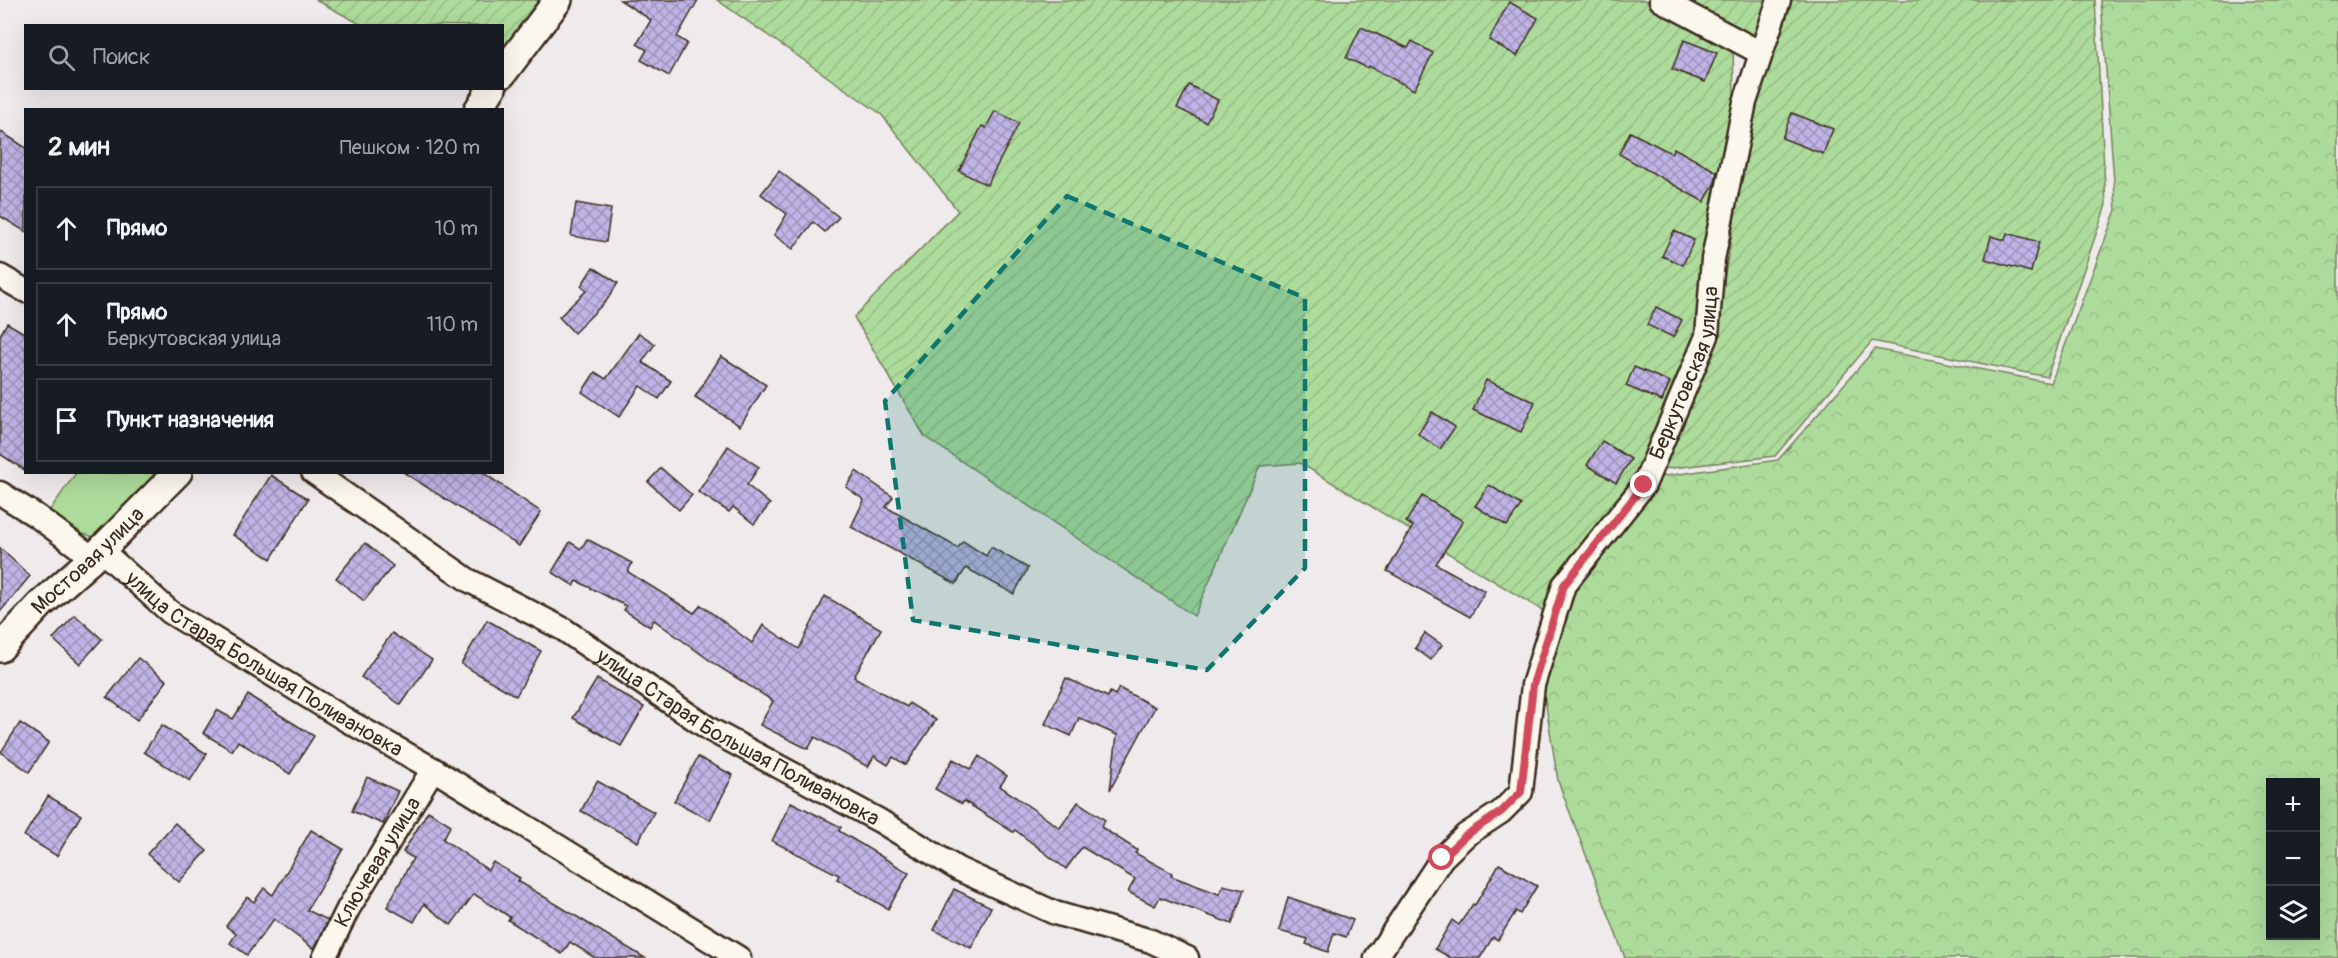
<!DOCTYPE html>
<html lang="ru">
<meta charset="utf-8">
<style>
body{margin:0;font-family:Pangolin,sans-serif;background:#20242c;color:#f1f3f6}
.controls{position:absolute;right:18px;bottom:18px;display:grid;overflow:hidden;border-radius:0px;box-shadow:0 6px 24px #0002}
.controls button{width:54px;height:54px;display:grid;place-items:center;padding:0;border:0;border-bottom:2px solid #363941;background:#171b24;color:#f1f3f6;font:30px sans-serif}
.stop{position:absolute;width:18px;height:18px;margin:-14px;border:4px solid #d1495b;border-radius:50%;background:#fff}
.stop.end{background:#d1495b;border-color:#fff;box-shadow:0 2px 6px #0008}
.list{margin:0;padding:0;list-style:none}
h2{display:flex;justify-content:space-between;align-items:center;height:78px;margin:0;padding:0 24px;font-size:26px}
h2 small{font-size:20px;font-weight:400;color:#9ea1a6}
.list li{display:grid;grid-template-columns:39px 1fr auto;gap:18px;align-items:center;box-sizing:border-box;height:84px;margin:0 12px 12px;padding:0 12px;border:2px solid #363941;border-radius:0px}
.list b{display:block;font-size:22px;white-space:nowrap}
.list p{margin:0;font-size:20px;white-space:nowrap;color:#9ea1a6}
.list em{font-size:20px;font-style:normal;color:#9ea1a6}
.icon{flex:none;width:33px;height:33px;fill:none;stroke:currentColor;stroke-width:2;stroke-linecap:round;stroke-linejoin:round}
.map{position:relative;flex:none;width:2338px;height:958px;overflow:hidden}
.search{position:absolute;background:#171b24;box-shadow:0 6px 24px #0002;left:24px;top:24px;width:480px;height:66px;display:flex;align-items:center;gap:15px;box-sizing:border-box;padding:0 21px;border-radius:0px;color:#9ea1a6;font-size:22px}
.panel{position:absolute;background:#171b24;box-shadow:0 6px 24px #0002;left:24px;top:108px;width:480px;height:366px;border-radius:0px}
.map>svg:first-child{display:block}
</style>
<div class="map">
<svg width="2338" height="958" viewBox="0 0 2338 958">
<defs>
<pattern id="forest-crowns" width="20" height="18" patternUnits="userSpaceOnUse" patternTransform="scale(1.5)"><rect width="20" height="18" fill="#addb9b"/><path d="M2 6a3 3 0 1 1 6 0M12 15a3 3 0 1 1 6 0" fill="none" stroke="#96bc85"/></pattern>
<pattern id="garden-furrows" width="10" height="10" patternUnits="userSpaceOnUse" patternTransform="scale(1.5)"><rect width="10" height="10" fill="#addb9b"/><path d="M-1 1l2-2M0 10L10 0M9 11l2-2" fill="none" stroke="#96bc85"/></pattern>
<pattern id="building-cross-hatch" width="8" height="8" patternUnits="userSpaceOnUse" patternTransform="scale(1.5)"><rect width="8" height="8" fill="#bfb4e5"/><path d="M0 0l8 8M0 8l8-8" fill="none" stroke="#9c93b9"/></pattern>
</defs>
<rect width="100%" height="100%" fill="#efeaeb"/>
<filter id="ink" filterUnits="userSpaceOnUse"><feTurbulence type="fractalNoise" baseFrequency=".0167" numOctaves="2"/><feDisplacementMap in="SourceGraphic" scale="12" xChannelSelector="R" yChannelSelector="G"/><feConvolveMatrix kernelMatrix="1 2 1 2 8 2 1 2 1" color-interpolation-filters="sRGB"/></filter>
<g filter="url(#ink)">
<path fill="#addb9b" stroke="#74825c" stroke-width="1.5" d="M 76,473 L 161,473 L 95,537 L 70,531 L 47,514 Z"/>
<path fill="url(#forest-crowns)" stroke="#74825c" stroke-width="1.5" fill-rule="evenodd" d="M 2101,0 L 2338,0 L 2338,958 L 1625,958 L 1558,781 L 1543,687 L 1575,589 L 1658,477 L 1778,460 L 1875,349 L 2051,383 L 2116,210 ZM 2270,782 L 2316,782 L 2316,936 L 2270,936 Z"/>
<g fill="url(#garden-furrows)" stroke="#74825c" stroke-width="1.5">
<path d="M 316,0 L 541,0 L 503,55 L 502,26 L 362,25 Z"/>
<path d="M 717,0 L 1645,0 L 1733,46 L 1734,99 L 1701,335 L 1640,479 L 1548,614 L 1300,463 L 1260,466 L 1194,616 L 925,437 L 854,317 L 958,211 L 881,114 Z"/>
<path d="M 1672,0 L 1769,0 L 1753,38 Z"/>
<path d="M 1790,0 L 2095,0 L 2106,205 L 2047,377 L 1872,341 L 1775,456 L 1663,469 L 1715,332 L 1754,106 Z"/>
</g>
<g fill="url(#building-cross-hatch)" stroke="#3b2a1e" stroke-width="1.5">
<path d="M 620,0 L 698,0 L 677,37 L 687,43 L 669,76 L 641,60 L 647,50 L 637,44 L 651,20 Z"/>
<path d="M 1509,2 L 1538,18 L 1517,56 L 1489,40 Z"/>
<path d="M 1361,27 L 1408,48 L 1412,41 L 1433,53 L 1414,90 L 1369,66 L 1368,68 L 1346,58 Z"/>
<path d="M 1684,40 L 1717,53 L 1705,82 L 1672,69 Z"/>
<path d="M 1189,85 L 1218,100 L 1206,122 L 1177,108 Z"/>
<path d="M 995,111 L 1019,123 L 987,185 L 959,171 L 982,126 L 986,128 Z"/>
<path d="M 1792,113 L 1833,129 L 1823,154 L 1782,138 Z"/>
<path d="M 0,131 L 26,148 L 26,232 L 0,216 Z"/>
<path d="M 1630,132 L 1671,153 L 1674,148 L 1717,172 L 1715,183 L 1704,202 L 1619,154 Z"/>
<path d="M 779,171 L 839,217 L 825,232 L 813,222 L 793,249 L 774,235 L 787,214 L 761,194 Z"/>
<path d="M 576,203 L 611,209 L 606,242 L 571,236 Z"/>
<path d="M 1674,231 L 1694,240 L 1683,265 L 1662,256 Z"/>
<path d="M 2007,233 L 2039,242 L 2031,272 L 1985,259 L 1991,236 L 2005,240 Z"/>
<path d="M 593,267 L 618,283 L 607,300 L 574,333 L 559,317 L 587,290 L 581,286 Z"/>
<path d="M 1656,307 L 1682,320 L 1673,337 L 1647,325 Z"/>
<path d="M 7,323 L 26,334 L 26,471 L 0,454 L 0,335 Z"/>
<path d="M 639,333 L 655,344 L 642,362 L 671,381 L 659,399 L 640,386 L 619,417 L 582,392 L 595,372 L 606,379 Z"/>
<path d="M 721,356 L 766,385 L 740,426 L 695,397 Z"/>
<path d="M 1634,367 L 1670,382 L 1662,401 L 1626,386 Z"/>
<path d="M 1486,380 L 1535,402 L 1521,432 L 1473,410 Z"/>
<path d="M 1432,412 L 1455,427 L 1440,449 L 1418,434 Z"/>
<path d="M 1602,441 L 1631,459 L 1616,483 L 1587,465 Z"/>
<path d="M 728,446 L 759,467 L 747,485 L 770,504 L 754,524 L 733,507 L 729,512 L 698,492 Z"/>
<path d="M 661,468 L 692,495 L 679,510 L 648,482 Z"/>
<path d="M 856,471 L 893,497 L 886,507 L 958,548 L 963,541 L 986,556 L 991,547 L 1028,568 L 1014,594 L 966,568 L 956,584 L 851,527 L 864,500 L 846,487 Z"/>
<path d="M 403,472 L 482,472 L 541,512 L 519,546 Z"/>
<path d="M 271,475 L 308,499 L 271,559 L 233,535 Z"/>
<path d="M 1489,485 L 1521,505 L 1507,526 L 1475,506 Z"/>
<path d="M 1422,496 L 1463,521 L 1436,564 L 1485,591 L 1470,617 L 1387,571 L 1413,526 L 1406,522 Z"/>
<path d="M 587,539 L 632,563 L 628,572 L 694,613 L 701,605 L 752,643 L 763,625 L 799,649 L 825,596 L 881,629 L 854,677 L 907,707 L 909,703 L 936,720 L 906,765 L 893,757 L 888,765 L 874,756 L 868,767 L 815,737 L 808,749 L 760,725 L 773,701 L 716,665 L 654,620 L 650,627 L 624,610 L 626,606 L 577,581 L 574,586 L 552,572 L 570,542 L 581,549 Z"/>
<path d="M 365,543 L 393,566 L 364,601 L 336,578 Z"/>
<path d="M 0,548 L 30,576 L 0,612 Z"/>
<path d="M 75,615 L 102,639 L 80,664 L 53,639 Z"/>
<path d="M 487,620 L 541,651 L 516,696 L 461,664 Z"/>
<path d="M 392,633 L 432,660 L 401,705 L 361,677 Z"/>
<path d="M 1425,633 L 1442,645 L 1431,660 L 1415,648 Z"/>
<path d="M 138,658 L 167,681 L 137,720 L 107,697 Z"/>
<path d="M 1066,678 L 1108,697 L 1110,692 L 1115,695 L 1119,688 L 1155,707 L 1110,790 L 1117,735 L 1079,718 L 1071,736 L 1045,724 Z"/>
<path d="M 597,679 L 644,707 L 621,746 L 573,718 Z"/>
<path d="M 248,695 L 314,736 L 290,774 L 238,741 L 232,751 L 203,733 L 217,710 L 233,719 Z"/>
<path d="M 20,723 L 49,742 L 29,772 L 1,752 Z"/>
<path d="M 162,725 L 207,754 L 190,781 L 144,752 Z"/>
<path d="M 979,756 L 1007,776 L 1000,786 L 1060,828 L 1078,802 L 1105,820 L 1101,827 L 1137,850 L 1135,853 L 1172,873 L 1171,876 L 1219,894 L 1223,885 L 1244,890 L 1232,924 L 1160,897 L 1155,906 L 1128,892 L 1135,879 L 1082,847 L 1066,869 L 1015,830 L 1013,832 L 964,801 L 962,804 L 935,789 L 953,759 L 971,769 Z"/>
<path d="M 698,757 L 733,775 L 710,820 L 674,801 Z"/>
<path d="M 367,777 L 398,791 L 383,824 L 352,811 Z"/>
<path d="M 597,781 L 654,812 L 638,842 L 581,811 Z"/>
<path d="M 48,796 L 81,815 L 57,856 L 24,836 Z"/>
<path d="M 791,802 L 841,827 L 839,831 L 909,873 L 888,909 L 837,879 L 839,875 L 772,841 Z"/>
<path d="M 428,811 L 451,825 L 443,839 L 488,870 L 493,862 L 520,878 L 518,881 L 645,958 L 595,958 L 570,942 L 562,954 L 508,920 L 510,917 L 474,894 L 451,925 L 424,904 L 414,922 L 387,907 L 413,858 L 403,852 Z"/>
<path d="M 175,823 L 207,851 L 179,882 L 147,854 Z"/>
<path d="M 311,830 L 343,849 L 307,910 L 328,920 L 314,949 L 274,919 L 247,955 L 230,943 L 236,934 L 226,926 L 247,897 L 254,902 L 264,888 L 273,895 Z"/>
<path d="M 1499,864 L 1537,886 L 1520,914 L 1516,911 L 1498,940 L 1493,937 L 1480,958 L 1451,958 L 1435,949 L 1452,920 L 1459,925 L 1473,904 L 1475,905 Z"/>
<path d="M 954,889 L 991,907 L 971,948 L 934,930 Z"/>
<path d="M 1288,897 L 1353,920 L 1346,937 L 1334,933 L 1328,952 L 1306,944 L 1308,939 L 1279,931 Z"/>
</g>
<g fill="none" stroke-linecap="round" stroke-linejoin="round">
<defs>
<g id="minor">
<path d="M 1661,0 L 1759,52"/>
<path d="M 0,276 L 26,291"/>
<path id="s1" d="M 313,472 L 468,580 L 563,629 L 711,730 L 880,821 L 958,869 L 1055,913 L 1151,941 L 1187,958"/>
<path d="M 0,493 L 38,517 L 93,558"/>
<path id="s2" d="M 101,550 L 170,612 L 348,721 L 433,769 L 739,958"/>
<path id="s3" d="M 324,958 L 348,909 L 433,769"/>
<path id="s4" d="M 1376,958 L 1442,858 L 1466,835 L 1501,812 L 1521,792 L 1533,685 L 1564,585 L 1644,485 L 1707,336 L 1713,259 L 1745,102 L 1779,0"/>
</g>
<g id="tertiary">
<path d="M 502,74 L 558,0"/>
<path d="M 478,110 L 492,88"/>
<path id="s5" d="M 0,648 L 41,604 L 93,558 L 178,472"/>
</g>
</defs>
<use href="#minor" stroke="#3b2a1e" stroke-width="27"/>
<use href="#tertiary" stroke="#3b2a1e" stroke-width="32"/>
<use href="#minor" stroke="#fbf7ec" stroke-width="22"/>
<use href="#tertiary" stroke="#fbf7ec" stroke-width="27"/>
</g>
</g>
<g fill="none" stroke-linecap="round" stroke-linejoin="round" filter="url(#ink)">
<path stroke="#d1495b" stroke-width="8" d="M 1442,858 L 1466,835 L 1501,812 L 1521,792 L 1533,685 L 1564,585 L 1644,485"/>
</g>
<path fill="#0f766e" fill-opacity="0.2" stroke="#0f766e" stroke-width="4.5" stroke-dasharray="12 8" stroke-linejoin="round" d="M 1067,196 L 1305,298 L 1305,568 L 1207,670 L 913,620 L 885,401 Z"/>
<g text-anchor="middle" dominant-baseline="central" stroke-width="5" stroke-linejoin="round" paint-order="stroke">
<g font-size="21" fill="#3b2a1e" stroke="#fbf7ec">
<text stroke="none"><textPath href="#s4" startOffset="684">Беркутовская улица</textPath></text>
<text stroke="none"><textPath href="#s5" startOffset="124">Мостовая улица</textPath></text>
<text stroke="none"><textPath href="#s2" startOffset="200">улица Старая Большая Поливановка</textPath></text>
<text stroke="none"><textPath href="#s1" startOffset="502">улица Старая Большая Поливановка</textPath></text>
<text stroke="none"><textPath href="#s3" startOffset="110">Ключевая улица</textPath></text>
</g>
</g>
</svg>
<div class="controls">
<button>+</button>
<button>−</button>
<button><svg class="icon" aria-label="layers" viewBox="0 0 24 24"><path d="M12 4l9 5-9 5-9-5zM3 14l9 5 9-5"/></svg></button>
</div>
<div class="stop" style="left:1442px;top:858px"></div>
<div class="stop end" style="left:1644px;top:485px"></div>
<div class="search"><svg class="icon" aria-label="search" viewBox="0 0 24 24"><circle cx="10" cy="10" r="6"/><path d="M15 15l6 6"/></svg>Поиск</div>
<section class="panel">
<h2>2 мин<small>Пешком · 120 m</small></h2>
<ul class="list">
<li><svg class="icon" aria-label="ahead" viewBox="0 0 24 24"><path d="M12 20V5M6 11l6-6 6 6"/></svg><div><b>Прямо</b></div><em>10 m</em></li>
<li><svg class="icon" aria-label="ahead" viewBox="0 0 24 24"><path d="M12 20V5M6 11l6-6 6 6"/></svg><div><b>Прямо</b><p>Беркутовская улица</p></div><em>110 m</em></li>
<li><svg class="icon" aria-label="arrive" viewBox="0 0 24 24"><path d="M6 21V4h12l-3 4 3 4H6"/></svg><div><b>Пункт назначения</b></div></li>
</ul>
</section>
</div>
